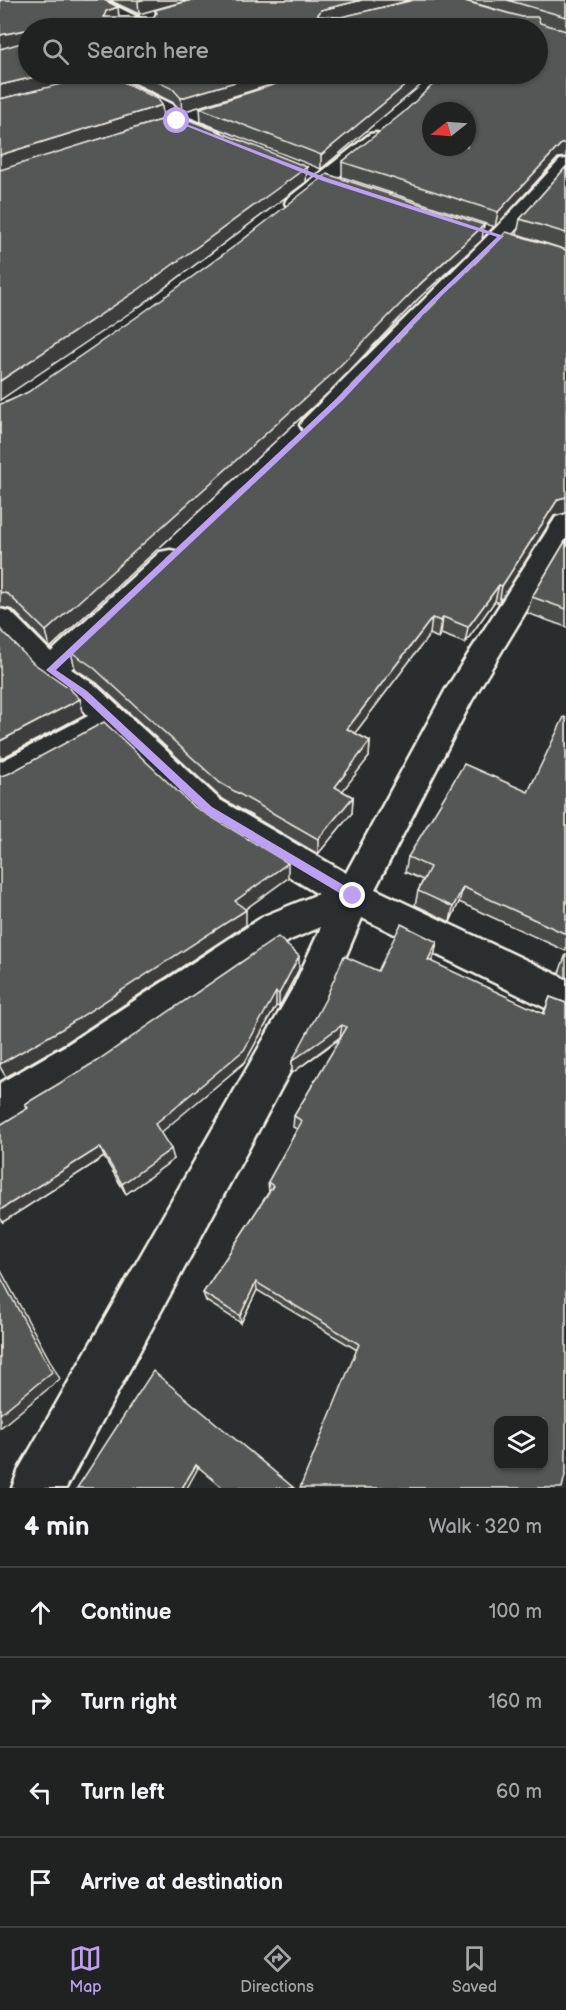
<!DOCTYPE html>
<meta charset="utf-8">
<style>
body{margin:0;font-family:"Balsamiq Sans",sans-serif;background:#2d2f2f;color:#f1f3f6}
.controls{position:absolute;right:18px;bottom:18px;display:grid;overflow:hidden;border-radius:12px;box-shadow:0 2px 4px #0004}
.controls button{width:54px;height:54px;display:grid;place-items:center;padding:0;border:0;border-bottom:2px solid #3d3f40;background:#202222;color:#f1f3f6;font:30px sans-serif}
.compass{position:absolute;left:422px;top:102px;width:54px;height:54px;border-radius:50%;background:#202222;box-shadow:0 2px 4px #0004;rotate:253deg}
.stop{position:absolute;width:18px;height:18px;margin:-14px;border:4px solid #bca0f2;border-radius:50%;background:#fff}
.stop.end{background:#bca0f2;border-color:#fff;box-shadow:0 2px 6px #0008}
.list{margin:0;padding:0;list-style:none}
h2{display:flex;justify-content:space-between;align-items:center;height:78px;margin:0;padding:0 24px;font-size:26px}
h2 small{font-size:20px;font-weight:400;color:#a2a4a5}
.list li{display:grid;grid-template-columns:39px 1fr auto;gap:18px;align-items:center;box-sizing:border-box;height:90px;padding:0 24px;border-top:2px solid #3d3f40}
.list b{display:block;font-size:22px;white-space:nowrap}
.list em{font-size:20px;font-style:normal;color:#a2a4a5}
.icon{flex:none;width:33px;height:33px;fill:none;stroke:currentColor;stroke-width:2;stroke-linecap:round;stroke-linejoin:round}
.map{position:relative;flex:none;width:566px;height:1488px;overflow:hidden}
.search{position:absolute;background:#202222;box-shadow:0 2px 4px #0004;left:18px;right:18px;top:18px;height:66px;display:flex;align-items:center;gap:15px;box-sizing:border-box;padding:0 21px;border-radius:33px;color:#a2a4a5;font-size:22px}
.sheet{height:438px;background:#202222}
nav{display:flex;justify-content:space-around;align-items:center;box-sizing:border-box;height:84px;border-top:2px solid #3d3f40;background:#202222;font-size:16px;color:#a2a4a5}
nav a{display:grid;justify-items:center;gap:3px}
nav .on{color:#bca0f2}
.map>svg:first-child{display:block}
</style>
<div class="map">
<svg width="566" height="1488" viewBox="0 0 566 1488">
<rect width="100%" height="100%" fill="#2a2d2e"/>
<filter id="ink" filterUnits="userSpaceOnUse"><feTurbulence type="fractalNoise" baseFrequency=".0167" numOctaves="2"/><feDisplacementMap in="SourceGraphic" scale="12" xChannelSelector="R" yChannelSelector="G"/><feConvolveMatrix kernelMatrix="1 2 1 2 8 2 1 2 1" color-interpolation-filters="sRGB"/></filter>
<g filter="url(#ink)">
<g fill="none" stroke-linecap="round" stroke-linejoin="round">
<defs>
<g id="street">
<path d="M 85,0 L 103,0 L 160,28 L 142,28 Z"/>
<path d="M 123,81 L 173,105 L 183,117 L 219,131 L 222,135 L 219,139 L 213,140 L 171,125 L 161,111 L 117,89 L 115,86 L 117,83 Z"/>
<path d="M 376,133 L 382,134 L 385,138 L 382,142 L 301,207 L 287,207 L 285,203 L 287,199 L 370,134 Z"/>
<path d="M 566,159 L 566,175 C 488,263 402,345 321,430 L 312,432 L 303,430 L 300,425 L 303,420 C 389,333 477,250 560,160 Z"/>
<path d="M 566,514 L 566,545 L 471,702 L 375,889 L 566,979 L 566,1018 L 362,918 L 322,1012 L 66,1488 L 12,1488 L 19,1469 L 294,986 L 321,927 L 290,940 L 98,1072 L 15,1122 L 0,1128 L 0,1083 L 68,1044 L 264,916 L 318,894 L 196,820 L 108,735 L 12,788 L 0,792 L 0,762 L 88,716 L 73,701 L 39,678 L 0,637 L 0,609 L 11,612 L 51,652 L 160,552 L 170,550 L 180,552 L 184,559 L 180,566 L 71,669 L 95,685 L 220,800 L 346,873 L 446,689 L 556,517 Z"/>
</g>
</defs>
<use href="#street" stroke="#f4f1e8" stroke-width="5"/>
<use href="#street" fill="#2a2d2e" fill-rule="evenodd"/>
</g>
<g fill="#494b4a" stroke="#f4f1e8" stroke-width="1.5">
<path d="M 0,0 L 118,7 L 119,17 L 153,17 L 155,15 L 155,10 L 192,0 L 411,0 L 346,16 L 498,10 L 463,0 L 566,0 L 566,157 L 558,158 L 495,227 L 342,177 L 342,162 L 537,28 L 28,28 L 163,119 L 101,139 L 307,167 L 306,182 L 140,306 L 8,47 Z"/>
<path d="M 109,0 L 189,0 L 139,14 Z"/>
<path d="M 129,74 L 306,74 L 182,112 L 174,103 L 130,81 Z"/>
<path d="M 434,74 L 321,169 L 201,122 L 200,108 Z"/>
<path d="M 566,167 L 566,250 L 517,234 L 520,219 Z"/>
<path d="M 482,240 L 419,298 L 330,391 L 50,648 L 13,610 L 0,607 L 0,404 Z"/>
<path d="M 554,516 L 499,603 L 495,601 L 465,643 L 441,634 L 438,638 L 430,634 L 355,733 L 370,741 L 369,757 L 342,791 L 353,797 L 352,813 L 318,854 L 221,798 L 97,683 L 75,669 L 71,652 Z"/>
<path d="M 566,540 L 566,627 L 527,613 L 532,597 Z"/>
<path d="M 566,718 L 566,951 L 459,902 L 450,922 L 415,905 L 418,891 L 423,880 L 405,872 L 408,857 L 528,792 Z"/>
<path d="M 437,942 L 434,956 L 431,962 L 543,1014 L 550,997 L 566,1003 L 357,1350 L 257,1290 L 241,1323 L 206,1301 L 203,1293 L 269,1192 L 268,1182 L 297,1129 L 293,1127 L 294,1116 L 341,1038 L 292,1073 L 292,1061 L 378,971 Z"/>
<path d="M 566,954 L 566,978 L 559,973 Z"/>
<path d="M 299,969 L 279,1007 L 276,1006 L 245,1062 L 160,1132 L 174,1159 L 126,1194 L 104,1157 L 3,1222 L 28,1109 L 25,1104 Z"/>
</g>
<g fill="#3c3d3c" stroke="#f4f1e8" stroke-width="1.5">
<path d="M 142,0 L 189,0 L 139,14 L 138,1 Z"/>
<path d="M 362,0 L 411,0 L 320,23 L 317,16 L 321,10 Z"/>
<path d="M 118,7 L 119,20 L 104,17 L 106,11 Z"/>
<path d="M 25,30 L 28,43 L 0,49 L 0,35 Z"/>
<path d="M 47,74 L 106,74 L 0,99 L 0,85 Z"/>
<path d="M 262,74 L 306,74 L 182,112 L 181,98 Z"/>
<path d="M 419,74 L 434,74 L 321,169 L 321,155 Z"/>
<path d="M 162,105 L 163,119 L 0,171 L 0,155 Z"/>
<path d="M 566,143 L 566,157 L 558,158 L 495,227 L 498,212 L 561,144 Z"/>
<path d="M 307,167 L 306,182 L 140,306 L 0,400 L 0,381 Z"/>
<path d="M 484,225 L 482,240 L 419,298 L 330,391 L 50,648 L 46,631 Z"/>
<path d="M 566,497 L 566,513 L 554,516 L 499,603 L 502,586 L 558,499 Z"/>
<path d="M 499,585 L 495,601 L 465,643 L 468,627 Z"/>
<path d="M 443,617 L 441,634 L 438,638 L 441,621 Z"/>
<path d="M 432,618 L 430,634 L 346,745 L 347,729 Z"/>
<path d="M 80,699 L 84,715 L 0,759 L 0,741 Z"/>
<path d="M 370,741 L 369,757 L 334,802 L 335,787 Z"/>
<path d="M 353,797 L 352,813 L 318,854 L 318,839 Z"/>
<path d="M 288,863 L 288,878 L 236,916 L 235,901 Z"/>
<path d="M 463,887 L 459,902 L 450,922 L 453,907 Z"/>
<path d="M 246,910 L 246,925 L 67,1042 L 6,1077 L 0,1067 L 0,1064 Z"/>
<path d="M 437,942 L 434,956 L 425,974 L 428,960 Z"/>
<path d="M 299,956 L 299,969 L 279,1007 L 279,994 Z"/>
<path d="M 276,992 L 276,1006 L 245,1062 L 158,1135 L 155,1124 Z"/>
<path d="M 342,1025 L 340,1037 L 292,1073 L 292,1061 Z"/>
<path d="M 100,1147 L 104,1157 L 3,1222 L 0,1218 L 0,1210 Z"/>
<path d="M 171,1149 L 174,1159 L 126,1194 L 122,1184 Z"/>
<path d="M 0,1269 L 60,1379 L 0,1428 Z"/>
<path d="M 256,1282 L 257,1290 L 241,1323 L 240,1316 Z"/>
<path d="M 196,1465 L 198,1468 L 187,1488 L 182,1488 Z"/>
</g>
<g fill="#555756" stroke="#f4f1e8" stroke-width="1.5" fill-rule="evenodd">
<path d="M 0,0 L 104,0 L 118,7 L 106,11 L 104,17 L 153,17 L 157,13 L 155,10 L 192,0 L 362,0 L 321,10 L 317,16 L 341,17 L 414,0 L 461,0 L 522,17 L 538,17 L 540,23 L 566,31 L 566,143 L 561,144 L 498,212 L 342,162 L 404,112 L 444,74 L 537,74 L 537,28 L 28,28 L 28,74 L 47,74 L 0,85 L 0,49 L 28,41 L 28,32 L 25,30 L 0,35 ZM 431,111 L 467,111 L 467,147 L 431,147 Z"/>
<path d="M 507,0 L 566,0 L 566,17 Z"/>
<path d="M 102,74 L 107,74 L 158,99 L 162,105 L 0,155 L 0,99 Z"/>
<path d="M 142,74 L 262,74 L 181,98 L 173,89 Z"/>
<path d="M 308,74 L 419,74 L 321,155 L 200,108 Z"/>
<path d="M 177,115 L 307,167 L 138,290 L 0,381 L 0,170 Z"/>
<path d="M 566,167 L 566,233 L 520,219 Z"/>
<path d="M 327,174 L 484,225 L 421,283 L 331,375 L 46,631 L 8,594 L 0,592 L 0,404 L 7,402 L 28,392 L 141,314 L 236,245 Z"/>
<path d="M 506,232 L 566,250 L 566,497 L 558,499 L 502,586 L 499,585 L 468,627 L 443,617 L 441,621 L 432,618 L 347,729 L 370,741 L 335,787 L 353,797 L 318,839 L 220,783 L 93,667 L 71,652 L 350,388 Z"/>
<path d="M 566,540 L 566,609 L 532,597 Z"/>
<path d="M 0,629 L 33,663 L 68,687 L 80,699 L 0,741 Z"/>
<path d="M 564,717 L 566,718 L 566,934 L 463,887 L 453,907 L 418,891 L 430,867 L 408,857 L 464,764 L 528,792 Z"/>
<path d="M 104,722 L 193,806 L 288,863 L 235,901 L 246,910 L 62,1029 L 0,1064 L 0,841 L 1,840 L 0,838 L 0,776 L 8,774 Z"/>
<path d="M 401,924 L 437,942 L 428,960 L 544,1014 L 550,997 L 566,1003 L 566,1471 L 562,1488 L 300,1488 L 359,1344 L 256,1282 L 240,1316 L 203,1293 L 273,1186 L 268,1182 L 302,1121 L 294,1116 L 347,1027 L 342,1025 L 292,1061 L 325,1000 L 344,956 L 378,971 ZM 498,1420 L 543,1420 L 543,1466 L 498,1466 Z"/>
<path d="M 278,937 L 299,956 L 279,994 L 276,992 L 244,1050 L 155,1124 L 171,1149 L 122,1184 L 100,1147 L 0,1210 L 0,1125 L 28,1108 L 25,1104 L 95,1062 Z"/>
<path d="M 0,1276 L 52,1372 L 0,1414 Z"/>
<path d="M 153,1371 L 294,1488 L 223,1488 L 196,1465 L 182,1488 L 77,1488 Z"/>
</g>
</g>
<path fill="#bca0f2" d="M 176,120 L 327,178 L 504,236 L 431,306 L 343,400 L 56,670 L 87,691 L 212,807 L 357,893 L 357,899 L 353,901 L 205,813 L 81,696 L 46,670 L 338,397 L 427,304 L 497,237 L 323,181 L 176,122 Z"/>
</svg>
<div class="controls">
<button><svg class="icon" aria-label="layers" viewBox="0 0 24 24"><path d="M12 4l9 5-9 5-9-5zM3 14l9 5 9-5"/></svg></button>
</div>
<svg class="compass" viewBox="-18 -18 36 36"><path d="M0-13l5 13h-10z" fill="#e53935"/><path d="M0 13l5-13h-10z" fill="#a2a4a5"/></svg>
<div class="stop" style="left:177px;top:121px"></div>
<div class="stop end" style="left:353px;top:896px"></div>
<div class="search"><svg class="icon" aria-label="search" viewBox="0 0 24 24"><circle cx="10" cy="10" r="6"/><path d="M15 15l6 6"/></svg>Search here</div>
</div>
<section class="sheet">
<h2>4 min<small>Walk · 320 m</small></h2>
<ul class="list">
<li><svg class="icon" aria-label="ahead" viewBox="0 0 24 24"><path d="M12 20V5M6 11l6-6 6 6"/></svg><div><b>Continue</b></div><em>100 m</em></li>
<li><svg class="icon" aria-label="right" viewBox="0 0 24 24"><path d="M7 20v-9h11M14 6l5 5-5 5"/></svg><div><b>Turn right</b></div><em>160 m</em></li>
<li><svg class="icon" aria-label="left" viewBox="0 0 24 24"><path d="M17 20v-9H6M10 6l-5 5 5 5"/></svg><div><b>Turn left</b></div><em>60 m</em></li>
<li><svg class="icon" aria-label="arrive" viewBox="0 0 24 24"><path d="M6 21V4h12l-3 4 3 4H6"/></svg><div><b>Arrive at destination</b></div></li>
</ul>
</section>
<nav>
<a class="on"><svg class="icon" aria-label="map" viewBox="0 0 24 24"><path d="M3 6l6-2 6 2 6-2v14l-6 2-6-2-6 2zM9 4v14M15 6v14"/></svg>Map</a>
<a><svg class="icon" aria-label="directions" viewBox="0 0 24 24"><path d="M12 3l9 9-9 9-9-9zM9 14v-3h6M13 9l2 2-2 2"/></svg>Directions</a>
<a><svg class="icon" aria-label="saved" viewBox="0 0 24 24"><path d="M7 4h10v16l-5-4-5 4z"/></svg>Saved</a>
</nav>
